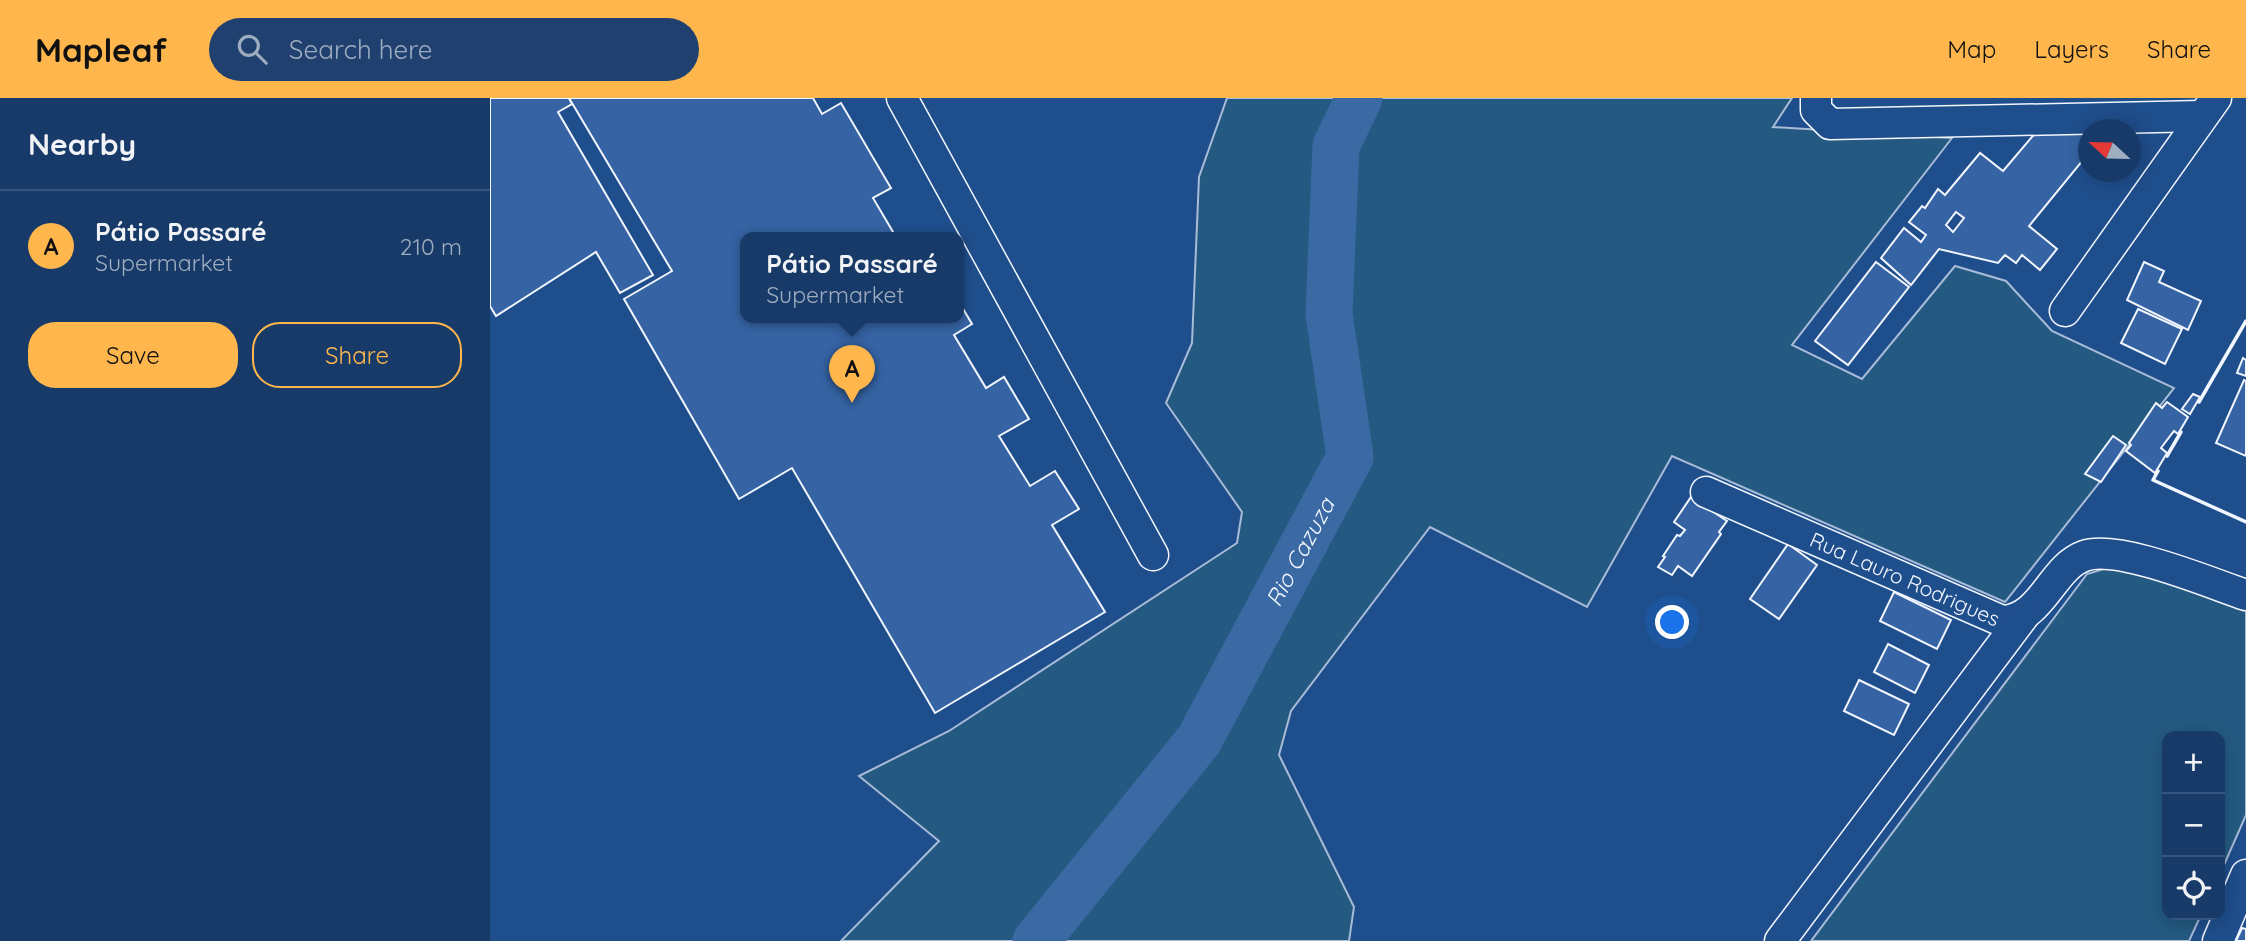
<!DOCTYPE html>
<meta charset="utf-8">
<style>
body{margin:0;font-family:Quicksand,sans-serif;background:#20416f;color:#f1f3f6}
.controls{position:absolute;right:21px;bottom:21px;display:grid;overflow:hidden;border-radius:14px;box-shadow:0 4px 18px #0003}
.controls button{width:63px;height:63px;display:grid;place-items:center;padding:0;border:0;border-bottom:2px solid #36547d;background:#173a69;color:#f1f3f6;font:35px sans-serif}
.compass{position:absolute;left:1588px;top:21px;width:63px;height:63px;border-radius:50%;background:#173a69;box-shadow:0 4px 18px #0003;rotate:292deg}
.you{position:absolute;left:1183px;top:525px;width:24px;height:24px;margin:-18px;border:5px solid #fff;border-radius:50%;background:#1a73e8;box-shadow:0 0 0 10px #1a73e833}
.badge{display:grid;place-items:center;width:46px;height:46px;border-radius:50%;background:#ffb74d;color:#111;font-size:23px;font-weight:700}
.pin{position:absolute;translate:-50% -58px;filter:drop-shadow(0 2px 4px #0008)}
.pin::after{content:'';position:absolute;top:37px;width:24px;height:21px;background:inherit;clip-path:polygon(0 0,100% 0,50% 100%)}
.popup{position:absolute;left:250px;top:134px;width:224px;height:91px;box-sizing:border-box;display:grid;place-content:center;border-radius:14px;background:#173a69;filter:drop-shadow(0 2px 5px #0005);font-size:23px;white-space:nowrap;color:#9eadc0}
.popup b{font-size:26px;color:#f1f3f6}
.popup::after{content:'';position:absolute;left:50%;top:100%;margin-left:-14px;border:14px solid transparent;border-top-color:#173a69}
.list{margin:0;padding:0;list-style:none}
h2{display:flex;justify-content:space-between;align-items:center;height:91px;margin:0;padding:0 28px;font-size:30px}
h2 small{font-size:23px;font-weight:400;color:#9eadc0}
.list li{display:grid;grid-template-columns:46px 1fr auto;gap:21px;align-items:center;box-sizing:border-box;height:112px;padding:0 28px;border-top:2px solid #36547d}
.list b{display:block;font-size:26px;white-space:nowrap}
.list p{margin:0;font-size:23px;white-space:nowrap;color:#9eadc0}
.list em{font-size:23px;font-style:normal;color:#9eadc0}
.actions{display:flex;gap:14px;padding:21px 28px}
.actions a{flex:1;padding:16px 0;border:2px solid #ffb74d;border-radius:28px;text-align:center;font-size:24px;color:#ffb74d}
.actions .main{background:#ffb74d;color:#111}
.icon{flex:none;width:38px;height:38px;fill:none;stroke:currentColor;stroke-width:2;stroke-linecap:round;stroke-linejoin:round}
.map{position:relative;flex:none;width:1756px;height:843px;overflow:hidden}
header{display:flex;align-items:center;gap:42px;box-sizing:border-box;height:98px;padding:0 35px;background:#ffb74d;color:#111}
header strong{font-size:33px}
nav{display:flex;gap:38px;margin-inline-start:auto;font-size:24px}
.search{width:490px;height:63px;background:#20416f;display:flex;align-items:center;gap:18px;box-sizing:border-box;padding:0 24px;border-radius:38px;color:#9eadc0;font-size:26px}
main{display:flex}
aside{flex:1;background:#173a69}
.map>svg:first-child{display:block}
</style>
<header>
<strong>Mapleaf</strong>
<div class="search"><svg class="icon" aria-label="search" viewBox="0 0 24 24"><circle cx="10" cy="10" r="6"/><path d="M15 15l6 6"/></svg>Search here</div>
<nav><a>Map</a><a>Layers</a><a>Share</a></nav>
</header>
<main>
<aside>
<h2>Nearby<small></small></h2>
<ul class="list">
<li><span class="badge">A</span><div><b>Pátio Passaré</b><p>Supermarket</p></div><em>210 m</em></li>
</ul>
<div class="actions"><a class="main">Save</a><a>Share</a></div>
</aside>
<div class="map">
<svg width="1756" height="843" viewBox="0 0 1756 843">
<rect width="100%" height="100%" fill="#1f4e8c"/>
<g fill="#245a82" stroke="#a8bbd7" stroke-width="2">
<path d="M 737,0 L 1302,0 L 1283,29 L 1462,40 L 1302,247 L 1372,281 L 1465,168 L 1516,183 L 1562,233 L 1684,290 L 1515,504 L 1182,358 L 1097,509 L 940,429 L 801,613 L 789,657 L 864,809 L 859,843 L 351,843 L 449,743 L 369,678 L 459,633 L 747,445 L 752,414 L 676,305 L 702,245 L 709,79 Z"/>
<path d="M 1637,464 L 1756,508 L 1756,717 L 1730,776 L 1730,638 L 1677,638 L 1677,817 L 1711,817 L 1699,843 L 1321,843 L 1597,476 Z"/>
</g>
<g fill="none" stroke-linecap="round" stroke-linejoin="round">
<path stroke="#3b69a3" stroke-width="47" id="s1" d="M 546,843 L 709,642 L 860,359 L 839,216 L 846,48 L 869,0"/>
</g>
<g fill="#3563a3" stroke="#f2f6ff" stroke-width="2" fill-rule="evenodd">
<path d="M 0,0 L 79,0 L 82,6 L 68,14 L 163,177 L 130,195 L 106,154 L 6,218 L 0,208 Z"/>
<path d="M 79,0 L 323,0 L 332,16 L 351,5 L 401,90 L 383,100 L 406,139 L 255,139 L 255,219 L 469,219 L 469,204 L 482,226 L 464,237 L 496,290 L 514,279 L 539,321 L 509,338 L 540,388 L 565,373 L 589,411 L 562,427 L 615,514 L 445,615 L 302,370 L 249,401 L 134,201 L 182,173 Z"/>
<path d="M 1598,32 L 1598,56 L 1539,128 L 1567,151 L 1550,172 L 1532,157 L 1526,165 L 1515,157 L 1508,165 L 1449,151 L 1421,187 L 1391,160 L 1414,130 L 1431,144 L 1436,137 L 1419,124 L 1432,108 L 1435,110 L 1448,91 L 1455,97 L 1490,55 L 1513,73 L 1547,33 ZM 1466,114 L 1474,120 L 1463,134 L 1456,127 Z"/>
<path d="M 1386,164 L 1419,189 L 1358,267 L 1325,243 Z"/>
<path d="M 1654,164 L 1674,173 L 1669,184 L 1711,203 L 1698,232 L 1637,202 Z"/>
<path d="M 1648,211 L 1692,231 L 1675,266 L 1631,245 Z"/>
<path d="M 1753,260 L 1756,262 L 1756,278 L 1747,275 Z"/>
<path d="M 1754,282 L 1756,283 L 1756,358 L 1726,345 Z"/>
<path d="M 1703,296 L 1710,299 L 1700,316 L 1692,311 Z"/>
<path d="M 1677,304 L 1698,319 L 1688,336 L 1684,333 L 1671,350 L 1677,355 L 1665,375 L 1636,353 L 1641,347 L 1639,345 L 1666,305 L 1672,310 Z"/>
<path d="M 1623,338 L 1636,347 L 1611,384 L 1595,376 Z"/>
<path d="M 1201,399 L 1237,423 L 1229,434 L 1231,436 L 1202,478 L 1188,468 L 1182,477 L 1168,469 L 1175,459 L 1173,458 L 1187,437 L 1190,438 L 1195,432 L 1184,424 Z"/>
<path d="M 1298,446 L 1327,467 L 1289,521 L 1260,501 Z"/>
<path d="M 1404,494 L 1461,522 L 1447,551 L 1390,523 Z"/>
<path d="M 1398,546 L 1439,567 L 1425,595 L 1384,574 Z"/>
<path d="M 1369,582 L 1419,606 L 1404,637 L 1354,613 Z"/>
<path d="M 1752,830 L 1756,831 L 1756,843 L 1746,843 Z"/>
</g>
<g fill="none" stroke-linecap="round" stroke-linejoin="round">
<defs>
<g id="minor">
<path d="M 412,0 L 663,457"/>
<path d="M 1326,0 L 1326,12 L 1340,26 L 1712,18"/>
<path d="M 1575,213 L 1726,0"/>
<path id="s2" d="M 1216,394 L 1512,523 C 1553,521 1561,470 1594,458 C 1628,446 1720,485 1756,497"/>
<path d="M 1290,843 L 1535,516"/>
<path d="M 1728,843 L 1756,777"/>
</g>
</defs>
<use href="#minor" stroke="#f2f6ff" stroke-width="33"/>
<use href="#minor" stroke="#1f4e8c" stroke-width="30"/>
<g stroke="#f2f6ff" stroke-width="3.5">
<path d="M 1709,304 L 1756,223"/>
<path d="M 1677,358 L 1691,334"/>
<path d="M 1668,373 L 1663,382 L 1756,424"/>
</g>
</g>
<g text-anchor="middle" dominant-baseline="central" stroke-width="5" stroke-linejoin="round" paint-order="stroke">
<g font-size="21" fill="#f2f6ff" stroke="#1f4e8c">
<text stroke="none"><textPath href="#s2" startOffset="217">Rua Lauro Rodrigues</textPath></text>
</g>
<g font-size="23" font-style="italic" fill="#f2f6ff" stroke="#1f4e8c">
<text stroke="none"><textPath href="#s1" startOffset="472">Rio Cazuza</textPath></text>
</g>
</g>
</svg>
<div class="controls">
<button>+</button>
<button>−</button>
<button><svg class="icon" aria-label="locate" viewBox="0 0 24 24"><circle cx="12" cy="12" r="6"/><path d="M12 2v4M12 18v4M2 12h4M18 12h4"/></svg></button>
</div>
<svg class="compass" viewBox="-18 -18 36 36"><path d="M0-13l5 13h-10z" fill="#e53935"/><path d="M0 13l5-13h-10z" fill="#9eadc0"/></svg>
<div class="you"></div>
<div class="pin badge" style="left:362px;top:305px">A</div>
<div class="popup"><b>Pátio Passaré</b>Supermarket</div>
</div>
</main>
